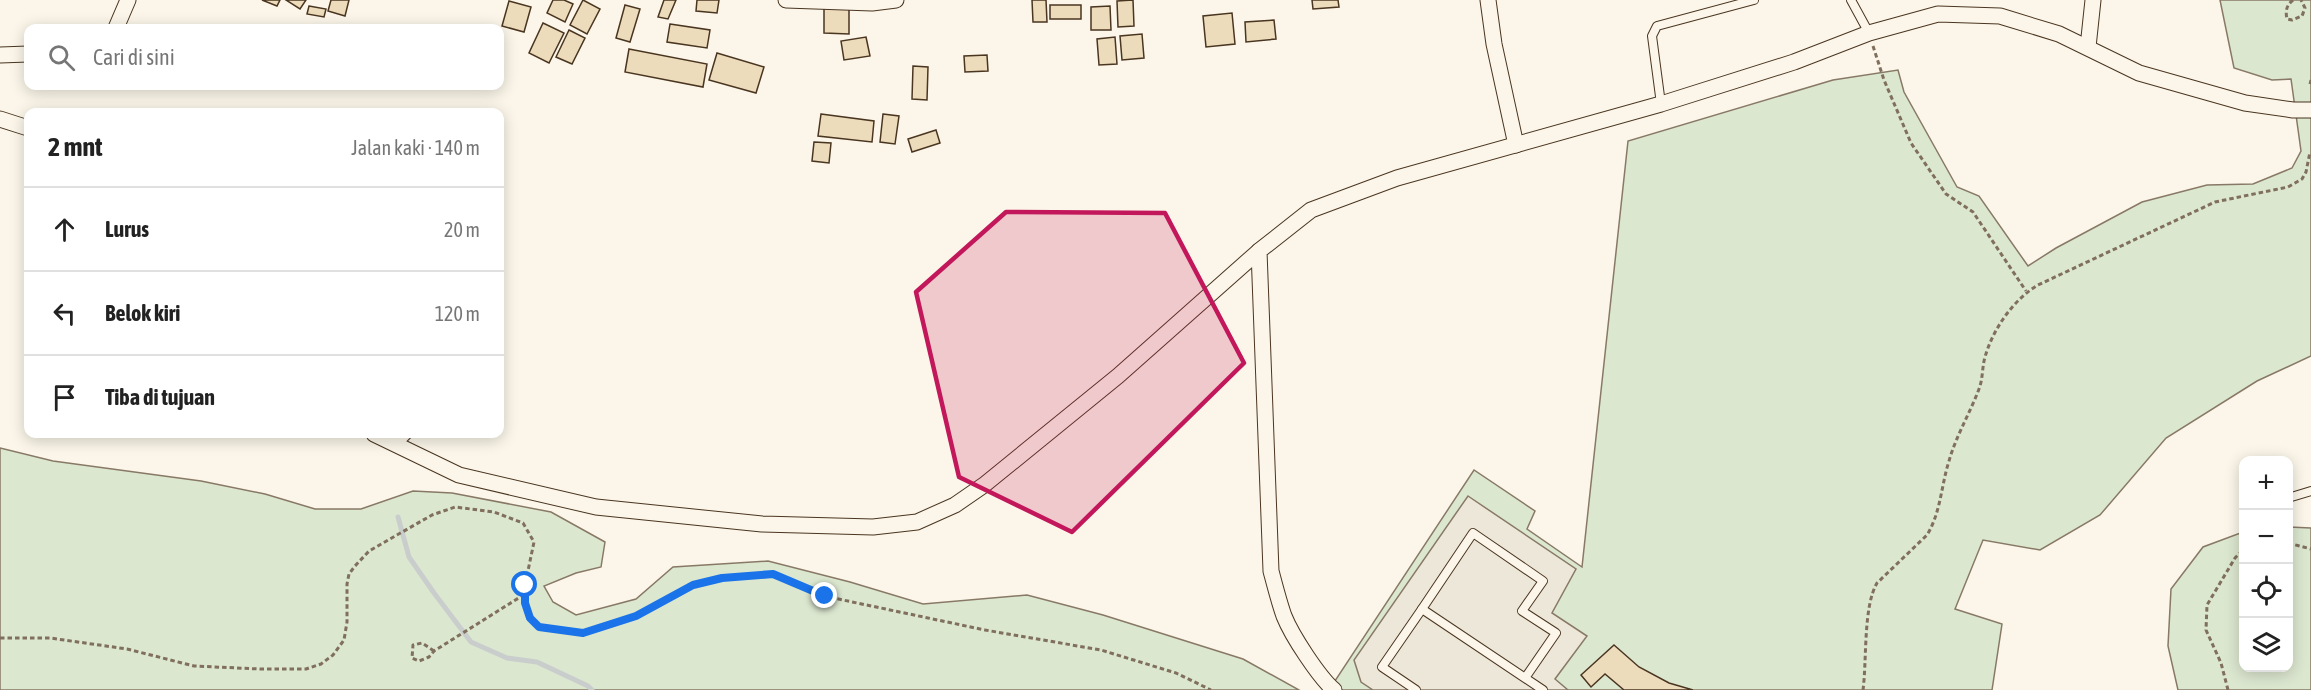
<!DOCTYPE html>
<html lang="id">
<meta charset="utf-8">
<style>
body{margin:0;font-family:"Asap Condensed",sans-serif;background:#f6f6f6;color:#222}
.controls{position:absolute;right:18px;bottom:18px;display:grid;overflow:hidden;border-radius:12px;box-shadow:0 3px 15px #0003}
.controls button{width:54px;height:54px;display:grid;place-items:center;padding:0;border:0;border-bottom:2px solid #e0e0e0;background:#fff;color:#222;font:30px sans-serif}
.stop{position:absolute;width:18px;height:18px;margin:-14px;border:4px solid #1a73e8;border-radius:50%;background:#fff}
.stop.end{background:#1a73e8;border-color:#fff;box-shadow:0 2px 6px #0008}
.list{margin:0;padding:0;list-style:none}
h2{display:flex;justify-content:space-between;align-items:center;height:78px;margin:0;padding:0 24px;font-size:26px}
h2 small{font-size:20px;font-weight:400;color:#767676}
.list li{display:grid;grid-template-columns:39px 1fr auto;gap:18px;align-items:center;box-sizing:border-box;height:84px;padding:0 24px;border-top:2px solid #e0e0e0}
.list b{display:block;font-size:22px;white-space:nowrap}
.list em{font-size:20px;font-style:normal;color:#767676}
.icon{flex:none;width:33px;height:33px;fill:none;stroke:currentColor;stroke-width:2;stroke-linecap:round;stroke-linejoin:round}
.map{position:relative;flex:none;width:2311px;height:690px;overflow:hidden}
.search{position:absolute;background:#fff;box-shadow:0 3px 15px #0003;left:24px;top:24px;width:480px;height:66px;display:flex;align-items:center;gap:15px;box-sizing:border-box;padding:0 21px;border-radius:12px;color:#767676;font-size:22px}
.panel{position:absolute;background:#fff;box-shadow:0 3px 15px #0003;left:24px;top:108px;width:480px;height:330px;border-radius:12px}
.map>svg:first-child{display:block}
</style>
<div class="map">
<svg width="2311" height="690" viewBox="0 0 2311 690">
<rect width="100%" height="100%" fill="#fbf6e9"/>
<g fill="#dce7d0" stroke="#887966" stroke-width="1.5">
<path d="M 2220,0 L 2311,0 L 2311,356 L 2257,381 L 2166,438 L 2100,515 L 2040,550 L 1983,540 L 1955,609 L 2002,624 L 1992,690 L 1329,690 L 1474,470 L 1535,511 L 1527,529 L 1582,567 L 1628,141 L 1833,80 L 1898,70 L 1904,92 L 1957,187 L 1979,196 L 2028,266 L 2056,248 L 2142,202 L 2207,185 L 2253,184 L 2292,168 L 2301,151 L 2291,79 L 2272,80 L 2234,68 Z"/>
<path d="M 0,448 L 53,461 L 201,481 L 265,494 L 315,509 L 361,509 L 413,491 L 452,493 L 551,512 L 605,542 L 601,567 L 576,573 L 544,586 L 553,602 L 576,615 L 636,599 L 673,567 L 768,561 L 850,582 L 923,604 L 1027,595 L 1103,615 L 1243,659 L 1299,690 L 0,690 Z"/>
<path d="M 2289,527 L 2311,528 L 2311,690 L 2178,690 L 2168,646 L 2171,589 L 2203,547 L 2243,532 L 2244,668 L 2288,668 Z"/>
</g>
<path fill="#ede7d9" stroke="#887966" stroke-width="1.5" d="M 1468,496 L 1576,569 L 1552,613 L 1587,636 L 1555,679 L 1568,690 L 1373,690 L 1361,682 L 1354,660 Z"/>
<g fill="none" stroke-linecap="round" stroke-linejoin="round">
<path stroke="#c9cecd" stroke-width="5" d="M 398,517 L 409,557 L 434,593 L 471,642 L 507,658 L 537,662 L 588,686 L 592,690"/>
</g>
<g fill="#ecdcbc" stroke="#4a3520" stroke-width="1.5">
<path d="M 262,0 L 280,0 L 277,6 Z"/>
<path d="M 286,0 L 306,0 L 300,9 Z"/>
<path d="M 331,0 L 349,0 L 345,16 L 328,11 Z"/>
<path d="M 553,0 L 564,0 L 573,4 L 565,22 L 547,13 Z"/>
<path d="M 583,0 L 600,9 L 587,34 L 570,25 Z"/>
<path d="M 664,0 L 676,0 L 668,19 L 658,17 Z"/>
<path d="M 697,0 L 719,0 L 717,13 L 696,11 Z"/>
<path d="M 1032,0 L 1046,0 L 1047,22 L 1033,22 Z"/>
<path d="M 1133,0 L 1134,26 L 1118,27 L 1117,1 Z"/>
<path d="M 1312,0 L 1338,0 L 1339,7 L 1313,9 Z"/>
<path d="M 509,1 L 531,7 L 524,32 L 502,26 Z"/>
<path d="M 625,5 L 640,9 L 630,42 L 616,38 Z"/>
<rect x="1050" y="5" width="31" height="14"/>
<path d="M 309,6 L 326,9 L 324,17 L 307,14 Z"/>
<path d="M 1110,6 L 1111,30 L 1091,30 L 1091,7 Z"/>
<path d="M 824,8 L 849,8 L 849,34 L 824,33 Z"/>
<path d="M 1232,13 L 1235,44 L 1206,47 L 1203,16 Z"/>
<path d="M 1274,20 L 1276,39 L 1246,42 L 1245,22 Z"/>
<path d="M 543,23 L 564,33 L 549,63 L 529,53 Z"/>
<path d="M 670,24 L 710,30 L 707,48 L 667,42 Z"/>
<path d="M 569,30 L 585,38 L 572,64 L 556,57 Z"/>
<path d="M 1142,34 L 1144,58 L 1122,60 L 1120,36 Z"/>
<path d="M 866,37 L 870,56 L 844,60 L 841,41 Z"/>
<path d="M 1115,37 L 1117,64 L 1099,65 L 1097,39 Z"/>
<path d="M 629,49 L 707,64 L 703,87 L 625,72 Z"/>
<path d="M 717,53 L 764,67 L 756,93 L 709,80 Z"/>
<path d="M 987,55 L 988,71 L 965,72 L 964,56 Z"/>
<path d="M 913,66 L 928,67 L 927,100 L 912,99 Z"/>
<path d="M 821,114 L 874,121 L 872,142 L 818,136 Z"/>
<path d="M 883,114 L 899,116 L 895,144 L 880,142 Z"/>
<path d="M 936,130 L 940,143 L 912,152 L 908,139 Z"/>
<path d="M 814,142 L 831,143 L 829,163 L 812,161 Z"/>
<path d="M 1614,645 L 1639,667 L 1669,683 L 1693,690 L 1624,690 L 1605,674 L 1591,687 L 1581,675 Z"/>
</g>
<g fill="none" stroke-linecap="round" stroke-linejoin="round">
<defs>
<g id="service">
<path d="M 1851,0 L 1869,33"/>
<path d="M 1661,104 L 1652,36 L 1657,26 L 1754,0"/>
<path d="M 397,445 L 408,434"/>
<path d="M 2288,498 L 2311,491"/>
<path d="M 1525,678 L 1556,633 L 1522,611 L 1543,581 L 1473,533 L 1422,609 L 1543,690"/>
<path d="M 1416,690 L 1382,667 L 1422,609"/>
</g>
<g id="minor">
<path d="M 786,0 L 872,3 L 896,0"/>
<path d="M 1488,0 L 1494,44 L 1516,145"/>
<path d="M 116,28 L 128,0"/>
<path d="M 2088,47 L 2093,0"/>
<path d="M 0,55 L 28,54"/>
<path d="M 0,119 L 28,128"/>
<path d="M 374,434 L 459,475 L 596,507 L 762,524 L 873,527 L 917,522 L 955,505 L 984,485 L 1118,376 L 1259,251"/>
<path d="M 1334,690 C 1319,677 1292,636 1284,616 C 1279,602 1275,586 1271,571 L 1259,251 L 1311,210 L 1397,178 L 1661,104 L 1794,62 L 1869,33 L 1938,14 L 2000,16 L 2059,34 L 2139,73 L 2245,103 L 2293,110 L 2311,110"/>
</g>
</defs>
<use href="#service" stroke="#4a3520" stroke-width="10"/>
<use href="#minor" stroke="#4a3520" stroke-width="17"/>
<g stroke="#7f6f5c" stroke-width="3" stroke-dasharray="4.5 3" stroke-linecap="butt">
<path d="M 2293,0 C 2287,5 2285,10 2287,19 L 2292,20 L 2302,16 L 2305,8 L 2301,0"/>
<path d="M 1873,46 L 1884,80 L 1911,143 L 1946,194 L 1973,212 L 2026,291"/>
<path d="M 2310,84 L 2311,80"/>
<path d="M 2288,543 L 2311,549"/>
<path d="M 0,638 L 50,638 L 127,649 L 194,666 L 260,669 L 306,669 L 321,664 L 333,655 L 344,640 L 347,622 L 347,584 L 349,574 L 355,566 L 369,551 L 432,515 L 455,507 L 494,512 L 523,523 L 534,542 L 525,585 L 525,603 L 530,617 L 539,627 L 583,633 L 636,616 L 693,585 L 722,578 L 773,574 L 824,596 L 985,630 L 1101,650 L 1176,673 L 1211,690"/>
<path d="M 434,651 L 422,643 L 413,645 L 412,658 L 419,661 L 429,657 L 434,651 L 525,594"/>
<path d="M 1863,690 C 1867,660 1863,607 1877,583 L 1927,535 C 1941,512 1941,486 1949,461 C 1956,436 1970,413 1979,389 C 1983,379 1982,367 1985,357 C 1993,329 2013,300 2038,285 L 2215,202 L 2288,187 L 2302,179 L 2306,172 L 2310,152"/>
<path d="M 2228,690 L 2221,663 L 2206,630 L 2207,605 L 2235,558 L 2244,549"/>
</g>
<use href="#service" stroke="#fbf6e9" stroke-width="8"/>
<use href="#minor" stroke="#fbf6e9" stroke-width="15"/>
</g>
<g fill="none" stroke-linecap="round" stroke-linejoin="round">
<path stroke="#1a73e8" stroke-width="8" d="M 525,585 L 525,603 L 530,618 L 539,627 L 583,633 L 636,616 L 693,585 L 722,578 L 773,574 L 825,596"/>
</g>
<path fill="#c2185b" fill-opacity="0.2" stroke="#c2185b" stroke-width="4.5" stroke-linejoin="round" d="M 1006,212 L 1165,213 L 1244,363 L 1072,532 L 959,477 L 916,292 Z"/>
</svg>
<div class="controls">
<button>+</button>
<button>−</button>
<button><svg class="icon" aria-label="locate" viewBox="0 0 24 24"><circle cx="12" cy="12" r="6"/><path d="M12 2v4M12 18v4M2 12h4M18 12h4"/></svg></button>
<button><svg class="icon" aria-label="layers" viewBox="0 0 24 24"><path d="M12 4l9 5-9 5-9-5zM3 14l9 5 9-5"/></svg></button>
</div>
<div class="stop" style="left:525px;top:585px"></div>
<div class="stop end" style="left:825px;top:596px"></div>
<div class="search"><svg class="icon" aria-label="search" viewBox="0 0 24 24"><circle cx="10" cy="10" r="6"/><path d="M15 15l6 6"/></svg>Cari di sini</div>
<section class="panel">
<h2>2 mnt<small>Jalan kaki · 140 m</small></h2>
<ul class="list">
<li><svg class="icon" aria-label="ahead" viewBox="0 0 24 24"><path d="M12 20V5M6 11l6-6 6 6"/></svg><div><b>Lurus</b></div><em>20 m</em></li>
<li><svg class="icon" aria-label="left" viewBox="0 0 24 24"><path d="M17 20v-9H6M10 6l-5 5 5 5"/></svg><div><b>Belok kiri</b></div><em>120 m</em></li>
<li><svg class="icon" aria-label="arrive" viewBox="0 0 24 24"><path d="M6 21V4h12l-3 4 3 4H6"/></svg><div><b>Tiba di tujuan</b></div></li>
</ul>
</section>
</div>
